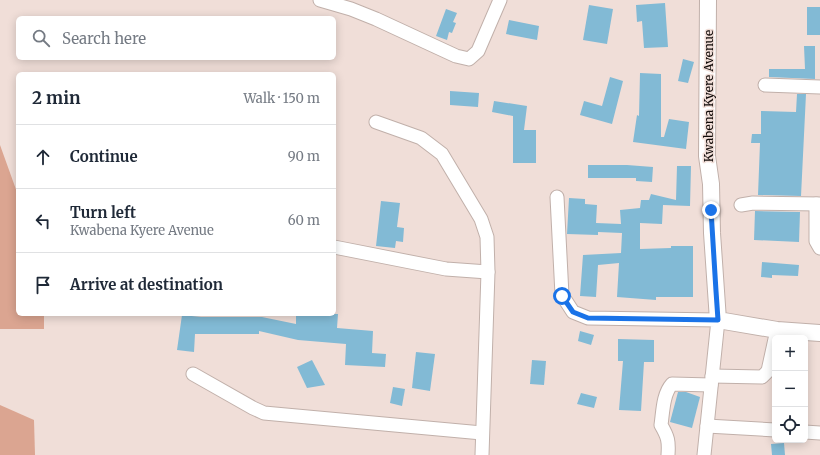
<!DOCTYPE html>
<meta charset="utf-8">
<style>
body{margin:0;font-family:Merriweather,serif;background:#f2f2f3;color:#1f2937}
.controls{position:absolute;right:12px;bottom:12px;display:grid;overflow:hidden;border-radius:6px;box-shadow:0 2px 10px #0003}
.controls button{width:36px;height:36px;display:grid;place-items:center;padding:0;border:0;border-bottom:1px solid #e0e1e3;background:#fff;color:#1f2937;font:20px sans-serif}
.stop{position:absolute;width:12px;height:12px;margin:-9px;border:3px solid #1a73e8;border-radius:50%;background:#fff}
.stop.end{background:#1a73e8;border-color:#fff;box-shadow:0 1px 4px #0008}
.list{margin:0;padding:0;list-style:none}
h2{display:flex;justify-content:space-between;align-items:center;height:52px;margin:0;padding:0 16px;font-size:17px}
h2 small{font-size:13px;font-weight:400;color:#747a83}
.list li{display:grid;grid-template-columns:26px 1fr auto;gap:12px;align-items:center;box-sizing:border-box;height:64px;padding:0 16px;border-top:1px solid #e0e1e3}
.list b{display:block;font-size:15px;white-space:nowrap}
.list p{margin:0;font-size:13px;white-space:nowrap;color:#747a83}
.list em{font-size:13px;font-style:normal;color:#747a83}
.icon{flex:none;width:22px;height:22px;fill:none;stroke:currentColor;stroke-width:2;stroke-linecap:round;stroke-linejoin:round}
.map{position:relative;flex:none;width:820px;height:455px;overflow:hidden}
.search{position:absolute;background:#fff;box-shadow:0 2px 10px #0003;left:16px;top:16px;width:320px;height:44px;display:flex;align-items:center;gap:10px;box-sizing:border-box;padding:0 14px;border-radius:6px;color:#747a83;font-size:15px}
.panel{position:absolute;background:#fff;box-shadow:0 2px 10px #0003;left:16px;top:72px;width:320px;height:244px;border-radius:6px}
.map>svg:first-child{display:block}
</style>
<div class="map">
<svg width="820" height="455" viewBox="0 0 820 455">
<rect width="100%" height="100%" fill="#f0ded8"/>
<g fill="#dba591">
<path d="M 0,145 L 18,195 L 18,314 L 44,314 L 44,329 L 0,329 Z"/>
<path d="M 0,405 L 34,420 L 35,455 L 0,455 Z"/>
</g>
<g fill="#82bad5">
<path d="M 665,3 L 668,47 L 644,48 L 642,21 L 637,22 L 636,5 Z"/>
<path d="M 589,5 L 613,9 L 607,44 L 583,40 Z"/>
<rect x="807" y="7" width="13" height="28"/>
<path d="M 446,9 L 457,13 L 453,22 L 456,23 L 452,33 L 449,32 L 447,40 L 436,36 Z"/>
<path d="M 509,20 L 539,26 L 537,40 L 506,34 Z"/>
<path d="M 804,46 L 815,46 L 815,79 L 769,77 L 769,69 L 805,69 Z"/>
<path d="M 683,59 L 694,62 L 688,83 L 678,81 Z"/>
<path d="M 640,73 L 661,74 L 661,137 L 664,137 L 669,119 L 689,122 L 686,149 L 633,142 L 637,115 L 639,116 Z"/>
<path d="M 610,77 L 623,81 L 612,124 L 580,115 L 584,101 L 602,106 Z"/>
<path d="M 450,91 L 479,93 L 478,107 L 450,105 Z"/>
<path d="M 797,94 L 806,94 L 801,196 L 758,195 L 760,143 L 751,143 L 752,134 L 761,134 L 761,111 L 796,112 Z"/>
<path d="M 494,101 L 527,106 L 524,130 L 536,130 L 536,163 L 513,163 L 513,116 L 492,112 Z"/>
<path d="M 588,165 L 627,165 L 653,167 L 652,182 L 636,181 L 636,178 L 588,178 Z"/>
<path d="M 677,166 L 691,166 L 690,206 L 663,205 L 662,224 L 640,223 L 640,249 L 671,248 L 671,246 L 693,246 L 693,297 L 656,297 L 656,300 L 617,297 L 619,263 L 598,265 L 596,297 L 580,296 L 583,255 L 621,253 L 622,233 L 598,232 L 598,235 L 567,234 L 569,198 L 585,199 L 585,204 L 597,205 L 596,223 L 621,224 L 620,210 L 640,208 L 641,200 L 649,200 L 651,194 L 676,200 Z"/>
<path d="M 381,201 L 400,203 L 397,227 L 404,228 L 403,242 L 396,241 L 395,248 L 376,246 Z"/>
<path d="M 755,211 L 800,212 L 799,242 L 754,240 Z"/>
<path d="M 762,262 L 799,265 L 798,276 L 772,275 L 772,278 L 761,277 Z"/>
<path d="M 296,314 L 338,314 L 337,328 L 373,331 L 372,353 L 386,354 L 385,367 L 345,365 L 346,344 L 298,340 L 259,331 L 259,334 L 195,334 L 194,352 L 177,350 L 182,315 L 201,317 L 262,317 L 296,324 Z"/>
<path d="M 580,331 L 594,335 L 591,345 L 578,341 Z"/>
<path d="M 618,339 L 654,340 L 654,362 L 644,362 L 641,411 L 619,410 L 623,361 L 618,361 Z"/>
<path d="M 416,352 L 435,354 L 430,391 L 412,388 Z"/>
<path d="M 312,360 L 325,385 L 307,388 L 297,367 Z"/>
<path d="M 532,360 L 546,361 L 544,385 L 530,384 Z"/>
<path d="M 393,387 L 405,389 L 402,406 L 390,403 Z"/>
<path d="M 678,392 L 686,392 L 700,397 L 692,428 L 670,422 Z"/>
<path d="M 581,393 L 597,397 L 594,408 L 577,404 Z"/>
<path d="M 784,443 L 785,455 L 772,455 L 771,444 Z"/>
</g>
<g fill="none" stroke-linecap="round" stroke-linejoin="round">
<defs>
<g id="minor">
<path d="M 320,0 L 351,9 L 376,19 L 456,56 L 469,59 L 478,51 L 500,0"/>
<path d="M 765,85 L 820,87"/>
<path d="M 376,122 L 421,138 L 442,154 L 481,219 L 487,237 L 488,272 L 482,455"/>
<path d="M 557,197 L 562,295 L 573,312 L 588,318 L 718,320 L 704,455"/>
<path d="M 816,204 L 816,241 L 820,248"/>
<path d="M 741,205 L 753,203 L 820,204"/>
<path d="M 334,247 L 446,269 L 488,272"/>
<path d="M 193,374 L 253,408 L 264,413 L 482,433"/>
<path d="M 712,376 L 762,377 L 768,371 L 775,339"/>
<path d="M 707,426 L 775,430"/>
<path d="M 805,432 L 820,433"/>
<path d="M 668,455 C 669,441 668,437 661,425 C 663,411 663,394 672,384 L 711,385"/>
</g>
<path id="major" d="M 708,0 L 707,156 L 711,184 L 712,233 L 718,320 L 777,330 L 820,333"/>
</defs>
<use href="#minor" stroke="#c1b0aa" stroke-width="15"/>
<use href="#major" stroke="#c1b0aa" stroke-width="18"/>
<use href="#minor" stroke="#fff" stroke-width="13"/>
<use href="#major" stroke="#fff" stroke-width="16"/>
</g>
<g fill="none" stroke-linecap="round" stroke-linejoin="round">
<path stroke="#1a73e8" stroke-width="5" d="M 562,296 L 573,312 L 588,318 L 718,320 L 716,291 L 711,210"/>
</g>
<g text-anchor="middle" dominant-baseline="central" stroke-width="3" stroke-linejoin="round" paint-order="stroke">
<g font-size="12" fill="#100a08" stroke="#f0ded8">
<text transform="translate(708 96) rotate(-90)">Kwabena Kyere Avenue</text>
</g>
</g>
</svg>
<div class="controls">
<button>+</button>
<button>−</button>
<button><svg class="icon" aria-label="locate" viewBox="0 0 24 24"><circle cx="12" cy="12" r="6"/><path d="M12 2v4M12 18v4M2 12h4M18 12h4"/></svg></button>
</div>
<div class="stop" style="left:562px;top:296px"></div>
<div class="stop end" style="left:711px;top:210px"></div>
<div class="search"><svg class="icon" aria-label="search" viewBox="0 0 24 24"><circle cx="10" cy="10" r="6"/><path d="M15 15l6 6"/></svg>Search here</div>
<section class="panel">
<h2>2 min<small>Walk · 150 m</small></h2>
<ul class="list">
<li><svg class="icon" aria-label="ahead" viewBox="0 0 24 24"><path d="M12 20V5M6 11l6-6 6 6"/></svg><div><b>Continue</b></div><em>90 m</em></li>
<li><svg class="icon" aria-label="left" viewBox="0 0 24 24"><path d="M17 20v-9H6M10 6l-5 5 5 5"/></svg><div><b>Turn left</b><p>Kwabena Kyere Avenue</p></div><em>60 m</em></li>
<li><svg class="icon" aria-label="arrive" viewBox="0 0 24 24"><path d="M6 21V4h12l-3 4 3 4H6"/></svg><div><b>Arrive at destination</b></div></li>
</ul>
</section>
</div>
